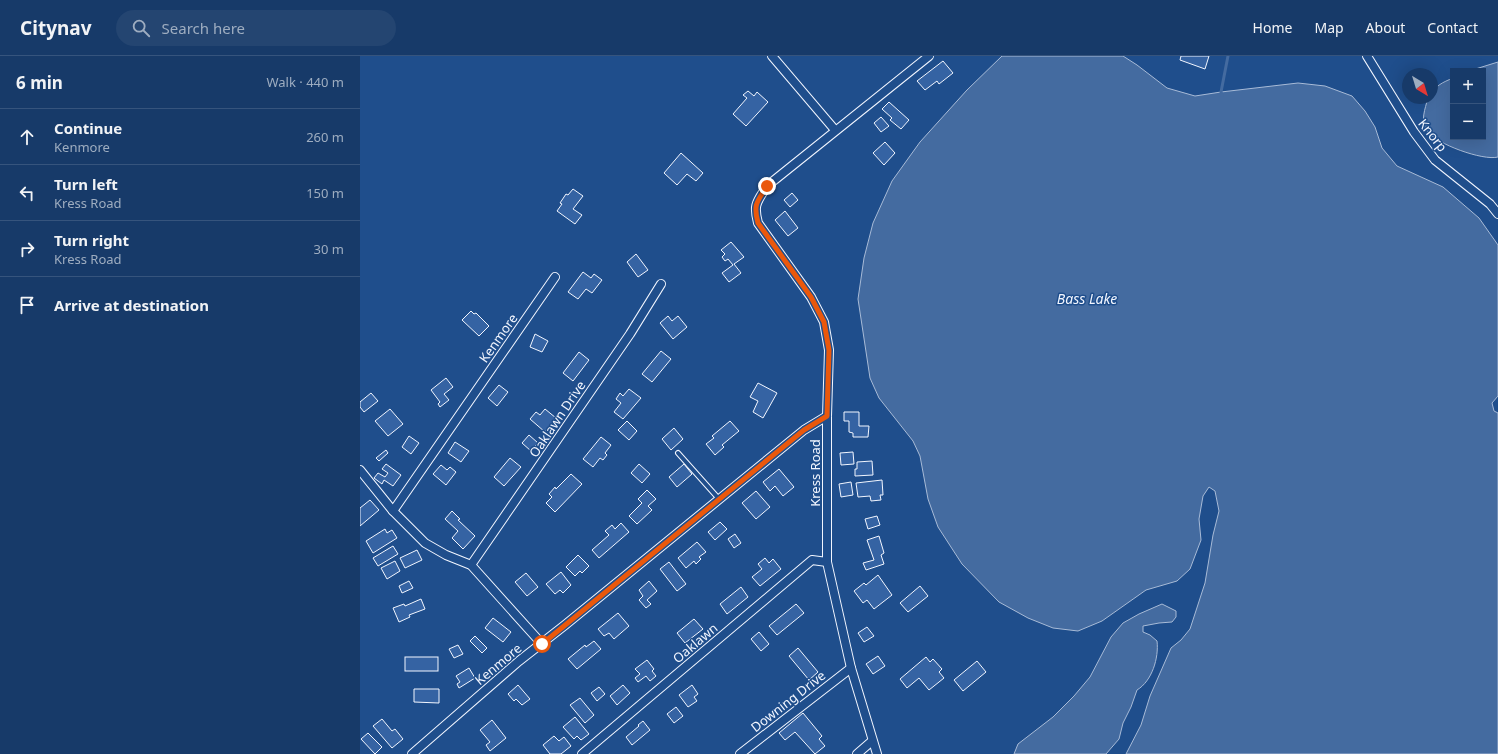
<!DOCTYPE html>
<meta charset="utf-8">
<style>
body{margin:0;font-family:"Noto Sans",sans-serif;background:#244571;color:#f1f3f6}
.controls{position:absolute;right:12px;top:12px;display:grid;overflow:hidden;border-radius:0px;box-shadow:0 4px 16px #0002}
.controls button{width:36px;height:36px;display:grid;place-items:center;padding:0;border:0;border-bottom:1px solid #36547d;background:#173a69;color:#f1f3f6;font:20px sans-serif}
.compass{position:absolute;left:1042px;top:12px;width:36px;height:36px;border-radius:50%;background:#173a69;box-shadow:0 4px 16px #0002;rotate:142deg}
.stop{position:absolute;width:12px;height:12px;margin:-9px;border:3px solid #ea580c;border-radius:50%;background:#fff}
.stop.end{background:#ea580c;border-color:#fff;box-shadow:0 1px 4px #0008}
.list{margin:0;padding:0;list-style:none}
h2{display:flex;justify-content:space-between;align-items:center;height:52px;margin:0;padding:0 16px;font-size:17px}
h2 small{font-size:13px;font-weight:400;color:#9eadc0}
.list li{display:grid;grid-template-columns:26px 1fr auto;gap:12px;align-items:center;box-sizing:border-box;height:56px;padding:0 16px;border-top:1px solid #36547d}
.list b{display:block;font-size:15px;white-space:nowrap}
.list p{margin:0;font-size:13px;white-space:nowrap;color:#9eadc0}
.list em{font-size:13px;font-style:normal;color:#9eadc0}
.icon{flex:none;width:22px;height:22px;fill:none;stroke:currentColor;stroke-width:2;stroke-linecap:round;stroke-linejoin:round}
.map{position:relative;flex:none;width:1138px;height:698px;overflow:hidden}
header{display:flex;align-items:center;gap:24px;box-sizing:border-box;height:56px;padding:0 20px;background:#173a69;border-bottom:1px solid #36547d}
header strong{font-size:19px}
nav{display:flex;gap:22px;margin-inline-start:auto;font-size:14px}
.search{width:280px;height:36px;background:#244571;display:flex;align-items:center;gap:10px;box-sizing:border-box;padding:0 14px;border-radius:22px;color:#9eadc0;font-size:15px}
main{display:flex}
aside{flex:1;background:#173a69}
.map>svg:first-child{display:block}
</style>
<header>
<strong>Citynav</strong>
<div class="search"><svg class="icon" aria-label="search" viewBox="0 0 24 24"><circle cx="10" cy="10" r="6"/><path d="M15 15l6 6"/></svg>Search here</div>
<nav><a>Home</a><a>Map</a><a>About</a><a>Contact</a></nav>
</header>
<main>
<aside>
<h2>6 min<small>Walk · 440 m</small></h2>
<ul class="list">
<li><svg class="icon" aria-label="ahead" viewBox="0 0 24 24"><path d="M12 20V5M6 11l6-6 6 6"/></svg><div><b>Continue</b><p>Kenmore</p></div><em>260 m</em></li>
<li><svg class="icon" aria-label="left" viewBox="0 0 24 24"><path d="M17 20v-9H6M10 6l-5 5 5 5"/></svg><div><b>Turn left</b><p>Kress Road</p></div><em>150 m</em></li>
<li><svg class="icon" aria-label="right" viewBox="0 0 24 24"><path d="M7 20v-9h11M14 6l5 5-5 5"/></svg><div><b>Turn right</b><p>Kress Road</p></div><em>30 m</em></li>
<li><svg class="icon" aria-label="arrive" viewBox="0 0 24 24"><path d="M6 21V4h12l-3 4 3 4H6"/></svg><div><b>Arrive at destination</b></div></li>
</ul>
</aside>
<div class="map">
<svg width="1138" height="698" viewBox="0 0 1138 698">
<rect width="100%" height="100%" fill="#1f4e8c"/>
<g fill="#446ba0" stroke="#a8bbd7">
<path d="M 642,0 L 763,0 L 777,9 L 807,32 L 835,40 L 861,36 L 938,27 L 965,30 L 992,40 L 1005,55 L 1015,71 L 1022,92 L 1037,110 L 1083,131 L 1119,162 L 1138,189 L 1138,340 L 1132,347 L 1134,355 L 1138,357 L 1138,698 L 766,698 L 781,669 L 790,640 L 811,592 L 821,584 L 830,573 L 845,527 L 853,479 L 859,455 L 855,435 L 849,431 L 843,440 L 839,463 L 841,484 L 830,513 L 817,525 L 786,534 L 742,565 L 718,575 L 693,572 L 668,562 L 639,546 L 602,508 L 578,471 L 568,443 L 560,400 L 553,385 L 519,342 L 510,322 L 498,243 L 504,202 L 513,167 L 532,125 L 560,86 L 607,34 Z"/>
<path d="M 1138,6 L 1138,101 C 1123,105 1076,88 1067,75 C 1060,65 1065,53 1068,42 L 1072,42 C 1072,30 1084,26 1093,22 L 1093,81 L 1123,81 L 1123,15 L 1109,15 Z"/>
<path d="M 802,548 L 816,555 L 816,561 L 812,566 L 799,567 L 783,570 L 783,576 L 790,579 L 797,585 C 799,602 792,625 777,634 L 771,651 L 763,667 L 759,683 L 746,698 L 654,698 L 658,688 L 693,661 L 714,640 L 730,621 L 751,581 L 763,567 L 779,558 Z"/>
</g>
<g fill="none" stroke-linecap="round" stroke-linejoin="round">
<path stroke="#446ba0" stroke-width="3" d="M 862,39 L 861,36 L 868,0"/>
</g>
<g fill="#3563a3" stroke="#f2f6ff">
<path d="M 821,0 L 849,0 L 845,13 L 820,4 Z"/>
<path d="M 583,5 L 593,17 L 579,28 L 577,25 L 565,34 L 557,25 Z"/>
<path d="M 388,35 L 394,40 L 397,36 L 408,46 L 386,70 L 373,58 L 387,42 L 383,39 Z"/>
<path d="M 529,46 L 549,64 L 541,73 L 530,64 L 532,62 L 522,53 Z"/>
<path d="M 521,61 L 529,70 L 521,76 L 514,67 Z"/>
<path d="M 525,86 L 535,97 L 524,109 L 513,97 Z"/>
<path d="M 321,97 L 343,117 L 336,125 L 327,118 L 317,129 L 304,117 Z"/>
<path d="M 213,133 L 223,140 L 213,153 L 222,159 L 215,168 L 197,155 L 202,148 L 200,147 L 206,138 L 208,139 Z"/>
<path d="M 432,137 L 438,144 L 430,151 L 424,144 Z"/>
<path d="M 425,155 L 438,172 L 428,180 L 415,164 Z"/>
<path d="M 371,186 L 384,201 L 374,208 L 381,217 L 369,226 L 362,217 L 373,209 L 368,203 L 365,205 L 362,201 L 365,198 L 361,194 Z"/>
<path d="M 276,198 L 288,214 L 278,221 L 267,206 Z"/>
<path d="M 223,216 L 231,222 L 234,218 L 242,224 L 232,237 L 226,233 L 218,243 L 208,236 Z"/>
<path d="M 111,255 L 114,258 L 116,257 L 129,270 L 119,280 L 102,264 Z"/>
<path d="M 308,260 L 312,265 L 318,260 L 327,271 L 313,283 L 300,267 Z"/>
<path d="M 175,278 L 188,285 L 182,296 L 170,291 Z"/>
<path d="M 301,295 L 311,303 L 292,326 L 282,318 Z"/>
<path d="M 219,296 L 229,304 L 213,325 L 203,317 Z"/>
<path d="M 86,322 L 93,331 L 84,338 L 89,344 L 80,351 L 78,348 L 80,346 L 71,334 Z"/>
<path d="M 398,327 L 417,337 L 403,362 L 393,356 L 398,345 L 390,341 Z"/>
<path d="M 139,329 L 148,336 L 137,350 L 128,342 Z"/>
<path d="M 269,333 L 281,342 L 263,363 L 254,356 L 261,347 L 256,343 L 260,337 L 263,340 Z"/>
<path d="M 11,337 L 18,345 L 4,356 L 0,351 L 0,346 Z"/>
<path d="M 30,353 L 43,368 L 28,380 L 15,365 Z"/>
<path d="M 185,353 L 196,362 L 185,376 L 170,363 L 176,356 L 180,359 Z"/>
<path d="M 484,356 L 499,356 L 499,370 L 509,370 L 508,381 L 493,381 L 493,377 L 489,376 L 489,365 L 484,365 Z"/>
<path d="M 267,365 L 277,375 L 269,384 L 258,374 Z"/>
<path d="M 370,365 L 379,375 L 362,389 L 364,391 L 355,399 L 346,388 L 354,382 L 352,380 Z"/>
<path d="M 314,372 L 323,383 L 311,394 L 302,383 Z"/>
<path d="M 169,379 L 178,387 L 171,395 L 162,387 Z"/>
<path d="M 49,380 L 59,387 L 51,398 L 42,391 Z"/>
<path d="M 241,381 L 251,389 L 245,397 L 247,399 L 243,404 L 240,402 L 233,411 L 223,403 Z"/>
<path d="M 95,386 L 109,395 L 101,406 L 88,397 Z"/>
<path d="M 26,394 L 28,397 L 19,405 L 16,402 Z"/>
<path d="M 493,396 L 494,408 L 481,409 L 480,397 Z"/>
<path d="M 150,402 L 161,411 L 144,430 L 134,421 Z"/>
<path d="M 512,405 L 513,419 L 495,420 L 495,413 L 497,413 L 497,406 Z"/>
<path d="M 26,408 L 41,419 L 33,430 L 24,424 L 22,428 L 14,422 L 18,417 L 25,421 L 28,417 L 22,413 Z"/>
<path d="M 279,408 L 290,418 L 282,427 L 271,417 Z"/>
<path d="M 324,408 L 332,418 L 317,431 L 309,421 Z"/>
<path d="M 81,409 L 87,414 L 90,411 L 96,416 L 86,429 L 73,418 Z"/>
<path d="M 419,413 L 434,431 L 423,440 L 415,430 L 410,435 L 403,426 Z"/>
<path d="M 211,418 L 222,428 L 195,456 L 186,447 L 192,441 L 189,438 L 195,431 L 196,433 Z"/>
<path d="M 522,424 L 523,439 L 520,439 L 521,444 L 511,445 L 510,440 L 498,441 L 496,427 Z"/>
<path d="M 491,426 L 493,439 L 481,441 L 479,428 Z"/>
<path d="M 287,434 L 296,443 L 288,450 L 292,454 L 277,468 L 269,460 L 282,447 L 278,443 Z"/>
<path d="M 396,435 L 410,451 L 396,463 L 382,447 Z"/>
<path d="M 10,444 L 19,454 L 0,470 L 0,452 Z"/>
<path d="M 92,455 L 100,463 L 98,464 L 115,480 L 103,493 L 92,482 L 98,475 L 85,463 Z"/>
<path d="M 517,460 L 520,469 L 508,473 L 505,463 Z"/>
<path d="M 360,466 L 367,473 L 355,484 L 348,476 Z"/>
<path d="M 261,467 L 269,476 L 239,502 L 232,494 L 249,479 L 245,475 L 252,469 L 255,473 Z"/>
<path d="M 25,473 L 27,477 L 32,474 L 37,482 L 13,497 L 6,485 Z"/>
<path d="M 375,478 L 381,487 L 374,492 L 368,483 Z"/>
<path d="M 519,480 L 524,497 L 521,499 L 524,508 L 506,514 L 503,507 L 514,504 L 507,484 Z"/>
<path d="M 337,486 L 346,496 L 339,501 L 341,503 L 336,508 L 334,505 L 326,512 L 318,502 Z"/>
<path d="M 33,490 L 38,498 L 18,510 L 13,502 Z"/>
<path d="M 57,494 L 62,504 L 45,512 L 40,502 Z"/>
<path d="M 218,499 L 229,510 L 222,517 L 220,515 L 215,520 L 206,511 Z"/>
<path d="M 405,502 L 409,507 L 413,503 L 421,513 L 400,530 L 392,521 L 402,513 L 398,508 Z"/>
<path d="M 35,505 L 40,515 L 27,523 L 21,512 Z"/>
<path d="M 309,506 L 326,528 L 317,535 L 300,513 Z"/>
<path d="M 201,516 L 211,529 L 203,537 L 200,534 L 195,538 L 186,528 Z"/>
<path d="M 166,517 L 178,531 L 167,540 L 155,526 Z"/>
<path d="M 518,519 L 532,539 L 514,553 L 507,544 L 503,547 L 494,535 L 504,527 L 506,529 Z"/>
<path d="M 49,525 L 53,532 L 42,537 L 39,530 Z"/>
<path d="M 289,525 L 297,535 L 287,544 L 291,548 L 286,552 L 279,544 L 283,540 L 279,534 Z"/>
<path d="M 560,530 L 568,540 L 548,556 L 540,547 Z"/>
<path d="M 381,531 L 388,541 L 367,558 L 360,548 Z"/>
<path d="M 61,543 L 65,553 L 49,559 L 50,561 L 39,566 L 33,552 L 44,548 L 45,550 Z"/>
<path d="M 436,548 L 444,557 L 417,579 L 409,570 Z"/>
<path d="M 258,557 L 269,570 L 254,583 L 249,577 L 244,580 L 238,573 Z"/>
<path d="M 133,562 L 151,576 L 143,586 L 125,572 Z"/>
<path d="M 334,563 L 343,573 L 325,587 L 317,577 Z"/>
<path d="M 507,571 L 514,580 L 504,586 L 498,577 Z"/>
<path d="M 399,576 L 409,588 L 401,595 L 391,583 Z"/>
<path d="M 115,580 L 127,592 L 122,597 L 110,585 Z"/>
<path d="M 234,585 L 241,593 L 217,613 L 208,603 L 225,589 L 226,591 Z"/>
<path d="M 98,589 L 103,598 L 94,602 L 89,593 Z"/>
<path d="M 438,592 L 458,616 L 449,624 L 429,600 Z"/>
<path d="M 518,600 L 525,610 L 513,618 L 506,608 Z"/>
<rect x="45" y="601" width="33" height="14"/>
<path d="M 566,601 L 570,606 L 573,603 L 582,613 L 579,616 L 584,622 L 569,634 L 559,622 L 547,632 L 540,623 Z"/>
<path d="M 287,604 L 294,613 L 292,615 L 296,620 L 290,625 L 286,620 L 278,626 L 275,622 L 280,618 L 275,613 Z"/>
<path d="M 617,605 L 626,616 L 603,635 L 594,624 Z"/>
<path d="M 109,612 L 115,622 L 99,632 L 97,628 L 100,626 L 96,620 Z"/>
<path d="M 158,629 L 170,643 L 162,649 L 156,643 L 154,645 L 148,638 Z"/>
<path d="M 263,629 L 270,637 L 257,649 L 250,640 Z"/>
<path d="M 332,629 L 338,638 L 334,641 L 337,645 L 328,651 L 319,639 Z"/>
<path d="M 239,631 L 245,638 L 237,645 L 231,637 Z"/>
<path d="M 54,633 L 79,633 L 79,647 L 54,646 Z"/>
<path d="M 220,642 L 234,659 L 225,667 L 210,649 Z"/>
<path d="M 316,651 L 323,660 L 314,667 L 307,658 Z"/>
<path d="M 443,657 L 462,680 L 459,683 L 465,690 L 455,698 L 435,676 L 425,684 L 419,677 Z"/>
<path d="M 215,661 L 229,678 L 221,684 L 217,680 L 214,683 L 203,671 Z"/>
<path d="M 22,663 L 32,675 L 35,673 L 43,683 L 32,692 L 13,670 Z"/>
<path d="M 132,664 L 146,682 L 130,695 L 126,689 L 130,686 L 120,674 Z"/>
<path d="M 283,665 L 290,674 L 272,689 L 266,681 L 279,670 L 278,669 Z"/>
<path d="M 8,677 L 22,691 L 15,698 L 1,683 Z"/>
<path d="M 194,680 L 199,685 L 204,681 L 211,690 L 201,698 L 190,698 L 183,689 Z"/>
</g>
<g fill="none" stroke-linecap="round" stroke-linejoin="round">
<defs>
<path id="lane" d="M 318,397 L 359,443"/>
<g id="street">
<path d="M 412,0 L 475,74"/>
<path d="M 1007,0 L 1054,76 L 1075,104 L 1130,148 L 1138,158"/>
<path d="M 0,414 L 33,455 L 65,487 L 86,499 L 111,509 L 182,588"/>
<path d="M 33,455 L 195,221"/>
<path d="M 111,509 L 270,278 L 301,228"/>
<path d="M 52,698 L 159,605 L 205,569 L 444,374 L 467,360"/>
<path d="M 222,698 L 452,504 L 467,506"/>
<path d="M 380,698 L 491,612"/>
<path d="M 497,698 L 512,685"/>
<path d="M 517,698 L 491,612 L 467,506 L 467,360 L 469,294 L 464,266 L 451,241 L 398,167 C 393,148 397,146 407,130 L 569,0"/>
</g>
</defs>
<use href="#lane" stroke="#f2f6ff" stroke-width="6"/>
<use href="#street" stroke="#f2f6ff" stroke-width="10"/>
<use href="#lane" stroke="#1f4e8c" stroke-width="4"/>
<use href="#street" stroke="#1f4e8c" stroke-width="8"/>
</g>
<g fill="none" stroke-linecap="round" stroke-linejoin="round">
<path stroke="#ea580c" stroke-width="5" d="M 182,588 L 444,374 L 467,360 L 469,294 L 464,266 L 451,241 L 398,167 C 393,148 397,146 407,130"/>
</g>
<g text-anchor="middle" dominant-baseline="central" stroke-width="3" stroke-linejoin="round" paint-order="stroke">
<g font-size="13" fill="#f2f6ff" stroke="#1f4e8c">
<text transform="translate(1073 79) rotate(52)">Knorp</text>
<text transform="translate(138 282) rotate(-55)">Kenmore</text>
<text transform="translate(197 363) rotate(-56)">Oaklawn Drive</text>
<text transform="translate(455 417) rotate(-90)">Kress Road</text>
<text transform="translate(335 587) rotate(-40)">Oaklawn</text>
<text transform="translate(138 608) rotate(-40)">Kenmore</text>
<text transform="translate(428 645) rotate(-38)">Downing Drive</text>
</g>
<g font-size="14" font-style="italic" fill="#f2f6ff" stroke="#1f4e8c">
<text x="727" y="242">Bass Lake</text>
</g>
</g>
</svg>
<div class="controls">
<button>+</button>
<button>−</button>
</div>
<svg class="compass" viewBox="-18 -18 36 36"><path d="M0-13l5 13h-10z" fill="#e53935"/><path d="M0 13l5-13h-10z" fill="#9eadc0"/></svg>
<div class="stop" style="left:182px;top:588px"></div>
<div class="stop end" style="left:407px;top:130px"></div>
</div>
</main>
